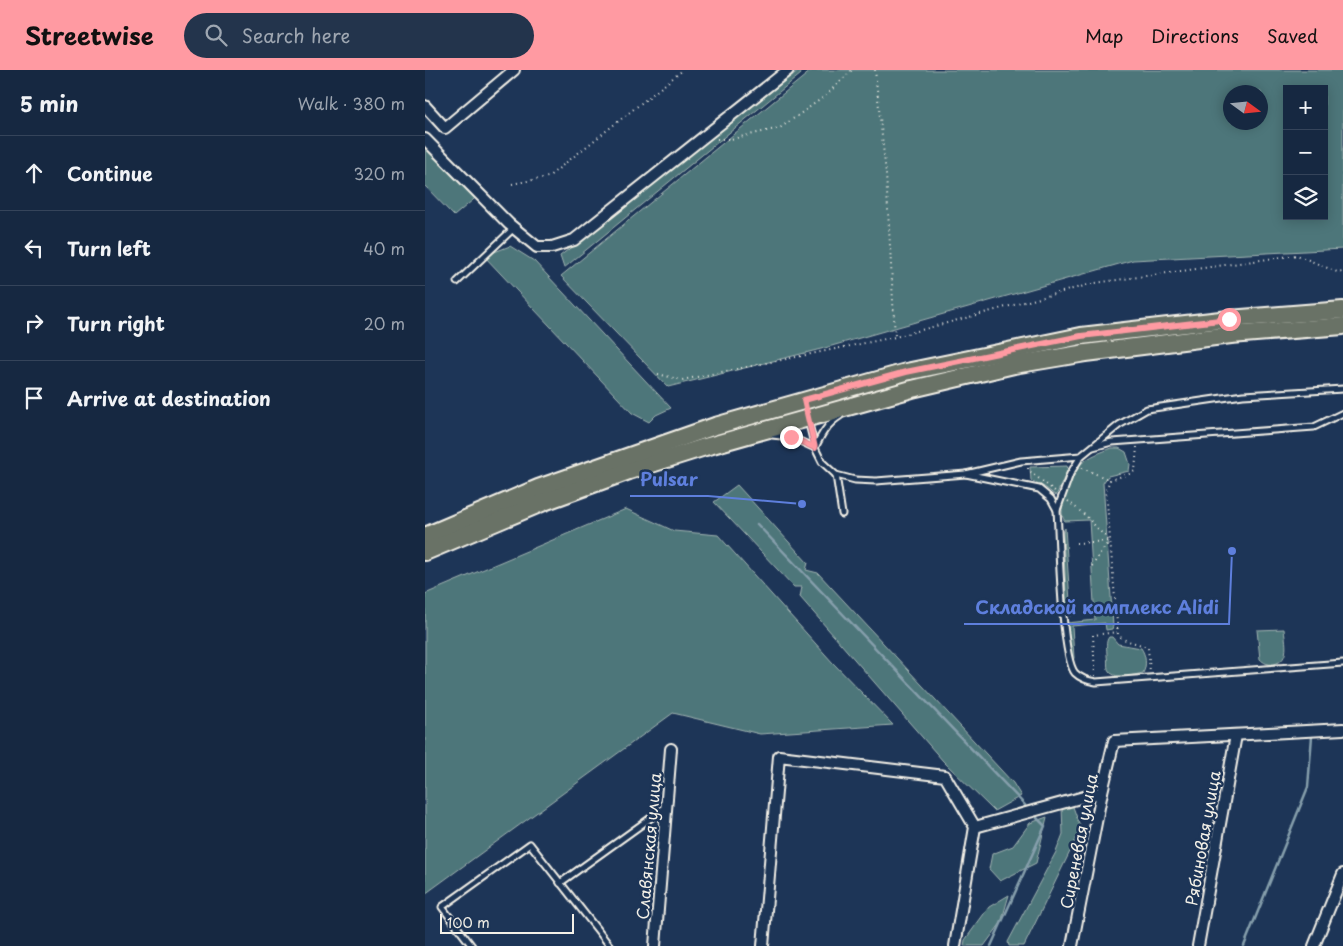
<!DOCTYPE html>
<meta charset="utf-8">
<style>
body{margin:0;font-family:"Playpen Sans",sans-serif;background:#23344c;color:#f1f3f6}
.controls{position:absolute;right:15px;top:15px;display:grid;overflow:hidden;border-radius:0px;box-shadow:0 2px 12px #0003}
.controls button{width:45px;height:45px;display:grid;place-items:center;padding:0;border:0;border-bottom:1px solid #35445a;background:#162841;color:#f1f3f6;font:25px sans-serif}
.compass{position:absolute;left:798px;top:15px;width:45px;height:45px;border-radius:50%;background:#162841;box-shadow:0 2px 12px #0003;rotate:105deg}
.scale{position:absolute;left:15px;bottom:12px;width:134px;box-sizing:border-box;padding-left:5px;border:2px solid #f4f1e8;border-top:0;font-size:14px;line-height:18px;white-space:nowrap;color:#f4f1e8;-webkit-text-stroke:4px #1d3557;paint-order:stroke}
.stop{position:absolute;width:15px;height:15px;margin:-11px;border:4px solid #ff9aa2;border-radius:50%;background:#fff}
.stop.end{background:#ff9aa2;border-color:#fff;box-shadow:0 1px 5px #0008}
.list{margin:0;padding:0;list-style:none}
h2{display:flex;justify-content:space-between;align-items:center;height:65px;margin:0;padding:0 20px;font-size:21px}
h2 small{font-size:16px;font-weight:400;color:#9ea6b1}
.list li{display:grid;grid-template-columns:32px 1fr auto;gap:15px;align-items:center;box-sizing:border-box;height:75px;padding:0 20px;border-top:1px solid #35445a}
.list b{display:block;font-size:19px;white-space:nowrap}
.list em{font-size:16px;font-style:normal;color:#9ea6b1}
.icon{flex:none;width:28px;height:28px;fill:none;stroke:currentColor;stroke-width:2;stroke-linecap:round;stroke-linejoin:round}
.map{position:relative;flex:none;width:918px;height:876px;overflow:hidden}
header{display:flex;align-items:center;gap:30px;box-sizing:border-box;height:70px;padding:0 25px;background:#ff9aa2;color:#111}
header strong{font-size:24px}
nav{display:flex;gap:28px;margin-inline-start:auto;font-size:18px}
.search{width:350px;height:45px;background:#23344c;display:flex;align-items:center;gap:12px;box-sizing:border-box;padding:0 18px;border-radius:28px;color:#9ea6b1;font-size:19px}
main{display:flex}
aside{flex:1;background:#162841}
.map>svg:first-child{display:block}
</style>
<header>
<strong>Streetwise</strong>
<div class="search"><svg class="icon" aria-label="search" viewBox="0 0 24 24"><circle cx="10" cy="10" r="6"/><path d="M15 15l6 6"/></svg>Search here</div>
<nav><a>Map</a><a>Directions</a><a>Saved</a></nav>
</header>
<main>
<aside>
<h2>5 min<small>Walk · 380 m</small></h2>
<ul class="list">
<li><svg class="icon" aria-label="ahead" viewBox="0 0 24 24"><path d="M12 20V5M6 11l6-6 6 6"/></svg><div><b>Continue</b></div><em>320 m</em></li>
<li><svg class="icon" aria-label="left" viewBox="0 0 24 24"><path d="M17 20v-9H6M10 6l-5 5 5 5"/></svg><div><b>Turn left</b></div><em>40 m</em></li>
<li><svg class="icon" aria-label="right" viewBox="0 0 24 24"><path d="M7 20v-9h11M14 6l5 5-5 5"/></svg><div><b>Turn right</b></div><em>20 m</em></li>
<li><svg class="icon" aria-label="arrive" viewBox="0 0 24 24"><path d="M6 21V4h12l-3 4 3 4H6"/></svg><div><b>Arrive at destination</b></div></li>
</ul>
</aside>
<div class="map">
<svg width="918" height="876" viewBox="0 0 918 876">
<rect width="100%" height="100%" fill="#1d3557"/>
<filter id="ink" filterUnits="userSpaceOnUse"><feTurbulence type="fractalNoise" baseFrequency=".02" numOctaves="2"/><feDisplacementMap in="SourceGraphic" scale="10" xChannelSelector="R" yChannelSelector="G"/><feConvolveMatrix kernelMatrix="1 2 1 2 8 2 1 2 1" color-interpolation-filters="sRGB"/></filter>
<g filter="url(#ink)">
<g fill="#4e767a" stroke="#a1b4b1" fill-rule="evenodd">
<path d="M 374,0 L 376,4 L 139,198 L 135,186 Z"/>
<path d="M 387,0 L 918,0 L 918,179 L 708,190 L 396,279 L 243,317 L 136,206 ZM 862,19 L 899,19 L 899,146 L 862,146 ZM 806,22 L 836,22 L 836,52 L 806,52 Z"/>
<path d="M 0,72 L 55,124 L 29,146 L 0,116 Z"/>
<path d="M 85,176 L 109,191 L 246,338 L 231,345 L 224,352 L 207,343 L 59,186 Z"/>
<path d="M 687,378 L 694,378 L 701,382 L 705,394 L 704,401 L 683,406 L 678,413 L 688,556 L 687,559 L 681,560 L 680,553 L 647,556 L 649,588 L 648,590 L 646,586 L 642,553 L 670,550 L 664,450 L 640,451 C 630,441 648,404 656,394 C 664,386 677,382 687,378 Z"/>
<path d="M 642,396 L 643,399 L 631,426 C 622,419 617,414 606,411 L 605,397 Z"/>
<path d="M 312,415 L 383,493 L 381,500 L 393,503 L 588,713 L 596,726 L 569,741 L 518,691 L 375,527 L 377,517 L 369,517 L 289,432 Z"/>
<path d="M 201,439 L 249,461 L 293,465 L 408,593 L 468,655 L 335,664 L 248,643 L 0,824 L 0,524 Z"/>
<path d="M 640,458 L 646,546 L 642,545 L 638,462 Z"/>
<path d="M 859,559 C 860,571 866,590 849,594 C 843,595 839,593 835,589 L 832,560 Z"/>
<path d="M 684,567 L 687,567 L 693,574 L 716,578 C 721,585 722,596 718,603 C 709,605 688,611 683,599 C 682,596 683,590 682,586 C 682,579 680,572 684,567 Z"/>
<path d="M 647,734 L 656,759 L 599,876 L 584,876 L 583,872 L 631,782 L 638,764 L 637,737 Z"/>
<path d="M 622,747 L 611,793 L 575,811 L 564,799 L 567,784 L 588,776 L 605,753 Z"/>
<path d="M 584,825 L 576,853 L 559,876 L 539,876 L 540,870 L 564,837 Z"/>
</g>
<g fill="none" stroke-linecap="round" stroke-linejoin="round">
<g stroke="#869fac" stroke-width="2.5">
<path d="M 332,454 L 600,735"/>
<path d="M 566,876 L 620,756 L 612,748"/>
<path d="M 819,876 L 883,717 L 887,666"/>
</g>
<defs>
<g id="service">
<path d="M 32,212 L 89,158"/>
<path d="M 383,350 L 390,378 L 397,392 L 411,405 L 430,410 L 451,411 L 541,404"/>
<path d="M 347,365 L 366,367 L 390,378 C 396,365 402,354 415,346"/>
<path d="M 668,377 L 687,372 L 889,357 L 918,343"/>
<path d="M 656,386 L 596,391 L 541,404 L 614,419 L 626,429 L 632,440 C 634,468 636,587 650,603 C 655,608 664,611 671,612 L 918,593"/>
<path d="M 411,405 L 417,444"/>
<path d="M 632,440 L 645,404 L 656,386 L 694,355 L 722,339 L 818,325 L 918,319"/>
<path d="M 135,813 L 241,737"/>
<path d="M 47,876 L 17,837 L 105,774 L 185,876"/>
</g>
<g id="minor">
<path d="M 0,36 L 20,58 L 89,0"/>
<path d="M 0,69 L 84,154 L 112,177 L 127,177 L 149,170 L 363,0"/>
<path d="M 550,757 L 677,722"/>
<path d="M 230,876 L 246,679"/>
<path d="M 338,876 L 354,686 L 520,706 L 550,757 L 530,876"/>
<path d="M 647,876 L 677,722 L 689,671 L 918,659"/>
<path d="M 773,876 L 811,665"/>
<path d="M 889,876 L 918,804"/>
</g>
<g id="primary">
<path d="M 0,466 L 113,418 L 290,356 L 481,302 L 656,266 L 804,249 L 918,240"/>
<path d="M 0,482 L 119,432 L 204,401 L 280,377 L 487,319 L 589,295 L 661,283 L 806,265 L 918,256"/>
</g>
</defs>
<use href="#service" stroke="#f4f1e8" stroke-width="9"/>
<use href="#minor" stroke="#f4f1e8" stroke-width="14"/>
<use href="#primary" stroke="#f4f1e8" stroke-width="20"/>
<g stroke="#f4f1e8" stroke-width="2" stroke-dasharray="1 4" stroke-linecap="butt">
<path d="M 450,0 L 461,104 L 470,267"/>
<path d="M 292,69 L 306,69 L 355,58 L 399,27 L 427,0"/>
<path d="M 87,114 L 123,107 L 258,0"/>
<path d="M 233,304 L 257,310 L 470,267 L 670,213 L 872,185 L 912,202 L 918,201"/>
<path d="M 712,377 L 710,401 L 704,404 L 685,410 L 681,420 L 693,565 C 701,573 713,572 723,578 L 725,602"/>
<path d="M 603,398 L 603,400 L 631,422"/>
<path d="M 657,398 L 685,410"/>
<path d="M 643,431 L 662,447 L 684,471"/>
<path d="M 651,473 L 684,471"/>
<path d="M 667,496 L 684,471"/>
<path d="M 670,606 L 668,565 L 692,562"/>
</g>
<use href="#service" stroke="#1d3557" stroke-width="5"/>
<use href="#minor" stroke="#1d3557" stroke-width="10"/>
<use href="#primary" stroke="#697266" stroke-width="16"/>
</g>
</g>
<g fill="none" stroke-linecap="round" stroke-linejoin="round" filter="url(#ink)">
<path stroke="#ff9aa2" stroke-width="6" d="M 366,367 L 390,378 L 379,330 L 481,302 L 656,266 L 804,249"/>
</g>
<g text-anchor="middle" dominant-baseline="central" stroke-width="5" stroke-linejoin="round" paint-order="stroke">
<g font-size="16" fill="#f4f1e8" stroke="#1d3557">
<text transform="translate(777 768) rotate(-80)">Рябиновая улица</text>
<text transform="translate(653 771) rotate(-79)">Сиреневая улица</text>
<text transform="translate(223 776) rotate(-85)">Славянская улица</text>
</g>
</g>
<path fill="none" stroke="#5e7fdd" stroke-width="2" d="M377 434L283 426H205M807 481L804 554H539"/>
<g fill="#5e7fdd" stroke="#1d3557" stroke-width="2">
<circle cx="377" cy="434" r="5"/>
<circle cx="807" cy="481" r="5"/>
</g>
<g font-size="18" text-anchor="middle" font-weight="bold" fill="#5e7fdd" stroke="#1d3557" stroke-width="5" stroke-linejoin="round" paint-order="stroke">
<text x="244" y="416">Pulsar</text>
<text x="672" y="544">Складской комплекс Alidi</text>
</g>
</svg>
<div class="controls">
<button>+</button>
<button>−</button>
<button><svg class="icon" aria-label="layers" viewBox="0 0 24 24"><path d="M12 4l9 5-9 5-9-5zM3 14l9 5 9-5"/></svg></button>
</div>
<svg class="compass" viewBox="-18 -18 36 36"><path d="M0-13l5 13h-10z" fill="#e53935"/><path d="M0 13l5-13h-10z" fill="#9ea6b1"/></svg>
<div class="scale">100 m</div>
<div class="stop" style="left:804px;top:249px"></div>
<div class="stop end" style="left:366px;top:367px"></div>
</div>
</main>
